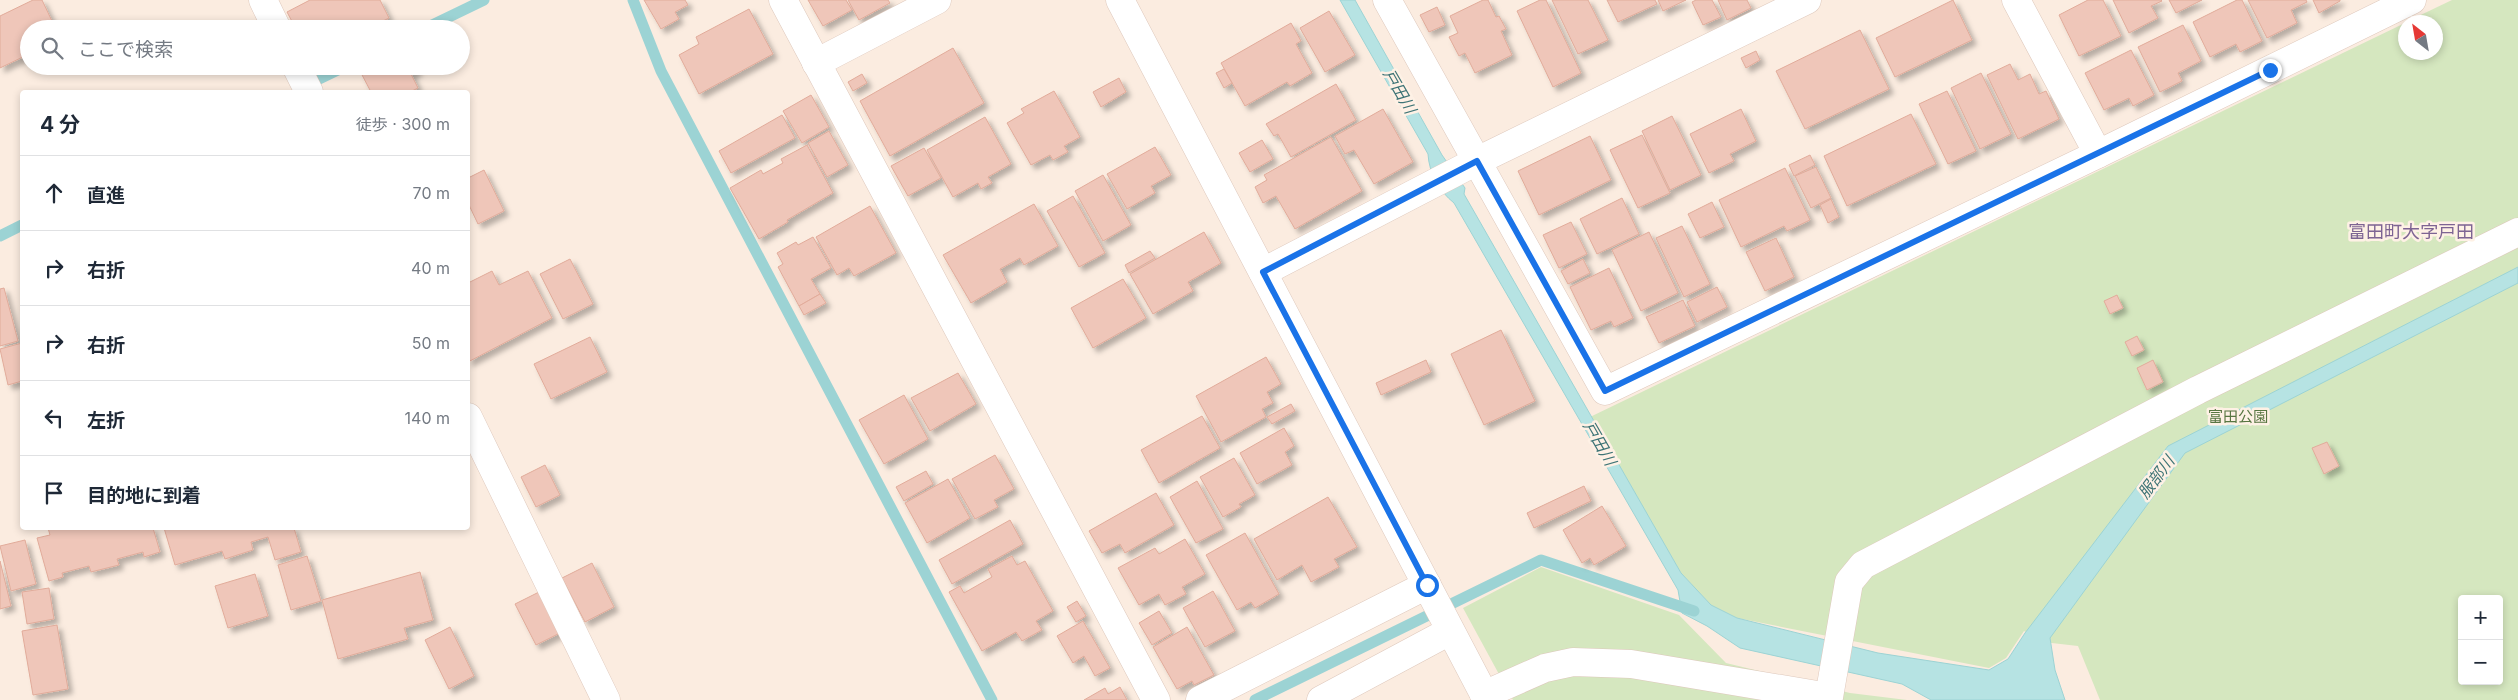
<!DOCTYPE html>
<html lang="ja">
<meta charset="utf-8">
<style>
body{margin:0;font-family:Inter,"Noto Sans JP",sans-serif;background:#f2f2f3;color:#1f2937}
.controls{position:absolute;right:15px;bottom:15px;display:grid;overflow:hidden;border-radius:5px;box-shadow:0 2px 8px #0003}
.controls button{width:45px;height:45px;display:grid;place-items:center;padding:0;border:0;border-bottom:1px solid #e0e1e3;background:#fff;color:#1f2937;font:25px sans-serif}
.compass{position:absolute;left:2398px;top:15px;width:45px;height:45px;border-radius:50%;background:#fff;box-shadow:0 2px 8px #0003;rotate:329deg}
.stop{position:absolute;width:15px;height:15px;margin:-11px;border:4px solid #1a73e8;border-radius:50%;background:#fff}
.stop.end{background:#1a73e8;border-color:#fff;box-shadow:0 1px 5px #0008}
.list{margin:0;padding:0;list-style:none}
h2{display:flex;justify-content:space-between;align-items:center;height:65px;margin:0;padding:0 20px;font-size:21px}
h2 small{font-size:16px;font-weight:400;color:#747a83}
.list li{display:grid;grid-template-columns:32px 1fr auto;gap:15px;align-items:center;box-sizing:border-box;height:75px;padding:0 20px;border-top:1px solid #e0e1e3}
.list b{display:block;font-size:19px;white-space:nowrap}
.list em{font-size:16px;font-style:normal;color:#747a83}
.icon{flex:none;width:28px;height:28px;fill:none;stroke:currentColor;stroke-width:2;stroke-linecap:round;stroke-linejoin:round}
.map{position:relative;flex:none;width:2518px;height:700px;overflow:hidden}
.search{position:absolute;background:#fff;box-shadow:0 2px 8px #0003;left:20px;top:20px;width:450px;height:55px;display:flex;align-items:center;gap:12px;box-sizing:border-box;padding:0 18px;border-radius:28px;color:#747a83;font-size:19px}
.panel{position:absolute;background:#fff;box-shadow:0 2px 8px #0003;left:20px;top:90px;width:450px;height:440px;border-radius:5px}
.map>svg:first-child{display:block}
</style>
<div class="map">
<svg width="2518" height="700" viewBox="0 0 2518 700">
<defs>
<filter id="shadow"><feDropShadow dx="4.5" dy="4.5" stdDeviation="2.5" flood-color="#0004"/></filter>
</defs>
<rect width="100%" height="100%" fill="#fbece0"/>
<g fill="#d5e7bf" fill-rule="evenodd">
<path d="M 2452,0 L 2518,0 L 2518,700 L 2100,700 L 2078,646 L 2043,642 L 2024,631 L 2006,658 L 1989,668 L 1737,618 L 1711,605 L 1681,573 L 1590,417 L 2405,23 L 2406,52 L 2436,52 L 2436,22 L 2406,22 ZM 2462,599 L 2499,599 L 2499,681 L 2462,681 Z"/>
<path d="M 1541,567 L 1679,615 L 1726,663 L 1850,693 L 1907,700 L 1513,700 L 1463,608 Z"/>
</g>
<path fill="#b6e3e3" stroke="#9cd3d4" d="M 1340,0 L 1355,0 L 1442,155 L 1465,188 L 1464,194 L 1681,573 L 1711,605 L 1737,618 L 1878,653 L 1989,670 L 2008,659 L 2025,633 L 2168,446 L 2518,267 L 2518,283 L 2185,453 L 2050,638 L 2055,670 L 2065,700 L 1931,700 L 1902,684 L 1740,648 L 1707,626 L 1682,613 L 1678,590 L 1454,203 C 1439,191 1429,173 1428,154 Z"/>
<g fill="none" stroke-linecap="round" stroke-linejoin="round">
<g stroke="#9cd3d4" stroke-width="11">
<path d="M 633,0 L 661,71 L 992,700"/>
<path d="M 424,29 L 484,0"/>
<path d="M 319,79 L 346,66"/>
<path d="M 0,236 L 22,225"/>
<path d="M 1255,700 L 1541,560 L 1694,611"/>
</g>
</g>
<g fill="#efc6b9" stroke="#e1ab9a" filter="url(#shadow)">
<path d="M 33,0 L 42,0 L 52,21 L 37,29 L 29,29 L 29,54 L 0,68 L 0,16 Z"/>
<path d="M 310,0 L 380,0 L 389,18 L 367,29 L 296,29 L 287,12 Z"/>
<path d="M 644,0 L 685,0 L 688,5 L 675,12 L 679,19 L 661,29 Z"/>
<path d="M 808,0 L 846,0 L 852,10 L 823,26 Z"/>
<path d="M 848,0 L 888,0 L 890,3 L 859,20 Z"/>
<path d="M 1483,0 L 1488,0 L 1496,17 L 1499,16 L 1506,29 L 1501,31 L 1512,55 L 1475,73 L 1465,53 L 1459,56 L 1449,37 L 1458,33 L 1450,16 Z"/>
<path d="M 1540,0 L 1546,0 L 1581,73 L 1553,87 L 1517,11 Z"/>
<path d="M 1552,0 L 1588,0 L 1608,40 L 1578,54 Z"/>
<path d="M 1607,0 L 1655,0 L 1657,4 L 1618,22 Z"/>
<path d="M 1658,0 L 1686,0 L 1663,11 Z"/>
<path d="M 1696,0 L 1712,0 L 1721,17 L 1703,25 L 1692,2 Z"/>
<path d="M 1718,0 L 1747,0 L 1751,8 L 1727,20 Z"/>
<path d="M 1953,0 L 1972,40 L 1895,77 L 1876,38 Z"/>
<path d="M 2088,0 L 2103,0 L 2121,36 L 2079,56 L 2059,15 Z"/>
<path d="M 2113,0 L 2161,0 L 2162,1 L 2151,6 L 2158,18 L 2129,33 Z"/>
<path d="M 2169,0 L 2202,0 L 2176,13 Z"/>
<path d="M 2237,0 L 2242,0 L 2262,41 L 2240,52 L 2236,44 L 2210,57 L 2193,22 Z"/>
<path d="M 2248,0 L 2306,0 L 2307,2 L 2291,10 L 2297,23 L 2267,38 Z"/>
<path d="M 2313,0 L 2340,0 L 2340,1 L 2319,13 Z"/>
<path d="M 1437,7 L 1445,25 L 1429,32 L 1420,15 Z"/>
<path d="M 749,9 L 773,54 L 699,94 L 679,55 L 699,44 L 696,37 Z"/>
<path d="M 1329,11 L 1355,55 L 1325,72 L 1300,28 Z"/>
<path d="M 1291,23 L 1301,41 L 1296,44 L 1312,73 L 1290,86 L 1287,82 L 1245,106 L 1221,63 Z"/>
<path d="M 2183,25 L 2201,61 L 2178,73 L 2182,81 L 2160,92 L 2138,47 Z"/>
<path d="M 1860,30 L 1889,89 L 1805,129 L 1776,71 Z"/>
<path d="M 953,48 L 984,103 L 890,156 L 860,101 Z"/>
<path d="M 2131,50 L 2154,95 L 2133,106 L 2129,98 L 2104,110 L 2085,73 Z"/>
<path d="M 1756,51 L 1760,60 L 1746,68 L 1741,58 Z"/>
<path d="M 2010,64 L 2018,80 L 2030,74 L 2039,94 L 2046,91 L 2059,119 L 2018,139 L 1987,75 Z"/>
<path d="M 374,66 L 415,66 L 418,71 L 411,74 L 418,88 L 410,92 L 371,92 L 361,73 Z"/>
<path d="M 1224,69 L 1232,83 L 1224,88 L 1216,73 Z"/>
<path d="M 1981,73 L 2011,134 L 1980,149 L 1951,88 Z"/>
<path d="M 862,74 L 867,83 L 853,91 L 848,82 Z"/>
<path d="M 1119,78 L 1126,92 L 1101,107 L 1093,92 Z"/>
<path d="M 1336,84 L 1356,120 L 1291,157 L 1278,134 L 1274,136 L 1266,124 Z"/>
<path d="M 1054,91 L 1080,137 L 1064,146 L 1068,152 L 1053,160 L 1050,155 L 1031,165 L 1007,123 L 1024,113 L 1021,109 Z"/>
<path d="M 1947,91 L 1976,151 L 1948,164 L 1919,104 Z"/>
<path d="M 811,95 L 829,127 L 802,143 L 783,111 Z"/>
<path d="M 1383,109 L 1413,162 L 1374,184 L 1354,150 L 1345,154 L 1335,136 Z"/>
<path d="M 1741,109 L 1756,141 L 1730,154 L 1734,161 L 1709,173 L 1690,134 Z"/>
<path d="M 1911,114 L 1936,164 L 1847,206 L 1824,156 Z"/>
<path d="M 782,115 L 795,138 L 731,173 L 719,151 Z"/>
<path d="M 1672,116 L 1701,175 L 1670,190 L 1642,131 Z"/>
<path d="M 985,117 L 1011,164 L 988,177 L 992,183 L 981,189 L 978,183 L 953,197 L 927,150 Z"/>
<path d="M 829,131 L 848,165 L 827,177 L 808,143 Z"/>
<path d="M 1642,135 L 1670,193 L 1638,208 L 1610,150 Z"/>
<path d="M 1590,136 L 1611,180 L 1539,215 L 1518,171 Z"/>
<path d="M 1331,137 L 1362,191 L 1295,229 L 1276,196 L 1263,203 L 1255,187 L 1267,180 L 1264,175 Z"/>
<path d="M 1262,140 L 1273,159 L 1250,172 L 1239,153 Z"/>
<path d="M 807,145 L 833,193 L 787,220 L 788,222 L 759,239 L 730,188 L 761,170 L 763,174 L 783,163 L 781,159 Z"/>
<path d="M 1155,147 L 1171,175 L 1151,186 L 1155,193 L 1127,209 L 1107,174 Z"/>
<path d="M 924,148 L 941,178 L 908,196 L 891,166 Z"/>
<path d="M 1810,155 L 1815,165 L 1794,176 L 1789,165 Z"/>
<path d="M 1816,167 L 1831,198 L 1811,208 L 1795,176 Z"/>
<path d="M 1785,168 L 1810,220 L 1787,231 L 1784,226 L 1741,247 L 1719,200 Z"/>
<path d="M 484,170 L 504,211 L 478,224 L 468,203 L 468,178 Z"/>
<path d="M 1103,175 L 1131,225 L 1103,241 L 1075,191 Z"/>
<path d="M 1073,196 L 1105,253 L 1079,267 L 1047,211 Z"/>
<path d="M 1622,198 L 1639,234 L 1597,254 L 1580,219 Z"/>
<path d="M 1831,199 L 1839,217 L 1828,223 L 1820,205 Z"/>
<path d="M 1712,202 L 1724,227 L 1700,238 L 1688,214 Z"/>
<path d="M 1034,204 L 1058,246 L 1024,265 L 1020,258 L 1000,269 L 1007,282 L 971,303 L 943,255 Z"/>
<path d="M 870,206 L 896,253 L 854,276 L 849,268 L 837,275 L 816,237 Z"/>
<path d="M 1571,222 L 1587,254 L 1559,268 L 1543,235 Z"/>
<path d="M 1682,226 L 1710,284 L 1684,297 L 1656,238 Z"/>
<path d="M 1204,232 L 1221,263 L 1188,282 L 1193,291 L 1153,314 L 1130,274 Z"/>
<path d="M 1649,232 L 1678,293 L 1641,311 L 1612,250 Z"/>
<path d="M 813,237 L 831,268 L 811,279 L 820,294 L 799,306 L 778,267 L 783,264 L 777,253 L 796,242 L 798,245 Z"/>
<path d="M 1776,238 L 1794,277 L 1765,291 L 1746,252 Z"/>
<path d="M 1150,251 L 1155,258 L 1129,273 L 1125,265 Z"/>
<path d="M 570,259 L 593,304 L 563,319 L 540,274 Z"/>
<path d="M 1583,259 L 1590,273 L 1568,284 L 1561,271 Z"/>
<path d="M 1609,268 L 1633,318 L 1614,327 L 1611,321 L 1591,330 L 1570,287 Z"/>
<path d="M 492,271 L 499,285 L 528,271 L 552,318 L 468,362 L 468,283 Z"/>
<path d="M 1123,279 L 1146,318 L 1093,348 L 1071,308 Z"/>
<path d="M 1717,287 L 1727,307 L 1697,322 L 1687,302 Z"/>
<path d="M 4,288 L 18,341 L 0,346 L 0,289 Z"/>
<path d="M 820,294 L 826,303 L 804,315 L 799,306 Z"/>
<path d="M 2117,295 L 2123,308 L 2110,314 L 2104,301 Z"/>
<path d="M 1683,300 L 1695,326 L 1659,343 L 1646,317 Z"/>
<path d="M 1501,330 L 1535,401 L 1484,425 L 1451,354 Z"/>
<path d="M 2137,336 L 2144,350 L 2132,356 L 2125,342 Z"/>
<path d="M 590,337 L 607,372 L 551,399 L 534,364 Z"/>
<path d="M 22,343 L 22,381 L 8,385 L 0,349 Z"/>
<path d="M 1266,357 L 1281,384 L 1267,392 L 1273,403 L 1262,409 L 1266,417 L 1221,442 L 1196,396 Z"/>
<path d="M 1426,360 L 1431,372 L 1381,395 L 1376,383 Z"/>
<path d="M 2153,360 L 2163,382 L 2147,390 L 2137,368 Z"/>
<path d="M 958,373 L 976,404 L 930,431 L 911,398 Z"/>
<path d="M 904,395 L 928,439 L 884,464 L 859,420 Z"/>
<path d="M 1291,404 L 1295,411 L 1272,424 L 1267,417 Z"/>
<path d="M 1202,416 L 1220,448 L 1159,483 L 1141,450 Z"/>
<path d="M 1284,428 L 1294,446 L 1285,452 L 1292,465 L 1257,484 L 1240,453 Z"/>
<path d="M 2327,442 L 2339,466 L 2324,474 L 2312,448 Z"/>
<path d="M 995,455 L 1014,489 L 994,500 L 998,507 L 975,519 L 952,479 Z"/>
<path d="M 1234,458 L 1255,495 L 1239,504 L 1241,507 L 1223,517 L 1200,477 Z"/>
<path d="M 545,465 L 560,495 L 536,507 L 521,477 Z"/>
<path d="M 926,471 L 933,484 L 904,501 L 896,487 Z"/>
<path d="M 948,479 L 970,518 L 927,543 L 905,503 Z"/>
<path d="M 1197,481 L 1223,529 L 1196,543 L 1170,497 Z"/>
<path d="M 1584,486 L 1591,501 L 1534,528 L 1527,513 Z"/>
<path d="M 1156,493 L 1174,525 L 1125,553 L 1120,544 L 1102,553 L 1089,531 Z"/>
<path d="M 1328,497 L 1357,547 L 1334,559 L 1339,567 L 1311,582 L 1302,565 L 1277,580 L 1254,539 Z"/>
<path d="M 1602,506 L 1626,546 L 1594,565 L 1590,558 L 1582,563 L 1563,530 Z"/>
<path d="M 1010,520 L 1023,544 L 952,584 L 939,560 Z"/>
<path d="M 48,528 L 153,528 L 160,552 L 144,557 L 143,552 L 117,559 L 119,565 L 91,572 L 89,566 L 62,573 L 63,577 L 49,581 L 37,538 L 50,535 Z"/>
<path d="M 164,528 L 294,528 L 301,552 L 275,560 L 268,537 L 251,542 L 253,550 L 225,559 L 222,551 L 175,565 Z"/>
<path d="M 1245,533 L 1279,594 L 1255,608 L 1251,602 L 1237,610 L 1206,555 Z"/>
<path d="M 1185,539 L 1205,574 L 1182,587 L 1186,594 L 1165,605 L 1159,594 L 1139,605 L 1118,568 L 1155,548 L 1159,554 Z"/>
<path d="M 25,540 L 36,584 L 11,591 L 0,546 Z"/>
<path d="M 307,556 L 321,601 L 291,610 L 278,565 Z"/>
<path d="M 1012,556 L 1017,565 L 1025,561 L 1053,611 L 1036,621 L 1042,630 L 1022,641 L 1016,632 L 982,651 L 949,592 L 960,586 L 964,593 L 992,577 L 988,569 Z"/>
<path d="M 0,561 L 11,606 L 0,609 Z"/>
<path d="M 592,563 L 614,607 L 585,622 L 562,578 Z"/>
<path d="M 420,572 L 433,620 L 404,628 L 408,639 L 338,659 L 322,600 Z"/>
<path d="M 255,574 L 268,616 L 228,628 L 215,586 Z"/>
<path d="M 49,588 L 54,619 L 27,624 L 22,592 Z"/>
<path d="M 541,591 L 562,632 L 536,645 L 515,604 Z"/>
<path d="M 1213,591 L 1235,631 L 1205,647 L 1183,608 Z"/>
<path d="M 1077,601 L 1086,616 L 1076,622 L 1067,607 Z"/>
<path d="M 1159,611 L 1172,633 L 1152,645 L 1139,623 Z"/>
<path d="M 1083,621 L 1110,668 L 1095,676 L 1084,656 L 1073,663 L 1057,636 Z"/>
<path d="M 57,625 L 68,689 L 33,695 L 22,631 Z"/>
<path d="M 450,627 L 474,676 L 449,689 L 425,640 Z"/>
<path d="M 1187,627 L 1214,675 L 1194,685 L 1192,681 L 1177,689 L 1153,647 Z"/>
<path d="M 1120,687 L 1127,700 L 1084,700 L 1105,688 L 1108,694 Z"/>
</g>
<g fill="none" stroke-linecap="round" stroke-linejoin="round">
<defs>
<g id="minor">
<path d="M 263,0 L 277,29"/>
<path d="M 783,0 L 1156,700"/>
<path d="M 1120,0 L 1487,700"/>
<path d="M 1387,0 L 1605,391 L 2098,154 L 2412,0"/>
<path d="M 2016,0 L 2098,154"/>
<path d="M 816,63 L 937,0"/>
<path d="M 296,66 L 309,92"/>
<path d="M 1263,272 L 1477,161 L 1807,0"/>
<path d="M 468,417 L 606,700"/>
<path d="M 1484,695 L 1545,668 L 1573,662 L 1631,664 L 1829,697 L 1849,582 L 1863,565 L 2198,390 L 2518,232"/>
<path d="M 1200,700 L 1427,585"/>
<path d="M 1321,700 L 1450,631"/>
</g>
</defs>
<use href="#minor" stroke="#dec8bc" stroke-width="29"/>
<use href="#minor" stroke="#fff" stroke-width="28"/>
</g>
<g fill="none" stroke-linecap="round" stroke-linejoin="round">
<path stroke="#1a73e8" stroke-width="6" d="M 1427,585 L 1263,272 L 1477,161 L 1605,391 L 2270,70"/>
</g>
<g text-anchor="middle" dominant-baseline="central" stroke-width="5" stroke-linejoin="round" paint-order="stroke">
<g font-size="15" fill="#587642" stroke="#fef1e5">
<text x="2238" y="416">富田公園</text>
</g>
<g font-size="16" font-style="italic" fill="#3e7476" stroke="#fef1e5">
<text transform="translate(1400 91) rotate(60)">戸田川</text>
<text transform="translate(1600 443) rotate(60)">戸田川</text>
<text transform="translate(2156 477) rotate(-53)">服部川</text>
</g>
<g font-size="18" fill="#7d6493" stroke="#fef1e5">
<text x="2411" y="231">富田町大字戸田</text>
</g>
</g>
</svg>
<div class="controls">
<button>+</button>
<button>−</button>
</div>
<svg class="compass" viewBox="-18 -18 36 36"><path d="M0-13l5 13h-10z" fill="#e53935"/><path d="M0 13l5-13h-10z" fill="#747a83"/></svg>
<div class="stop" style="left:1427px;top:585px"></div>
<div class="stop end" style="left:2270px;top:70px"></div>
<div class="search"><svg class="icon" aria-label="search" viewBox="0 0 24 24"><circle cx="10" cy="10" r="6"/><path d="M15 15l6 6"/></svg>ここで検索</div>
<section class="panel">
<h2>4 分<small>徒歩 · 300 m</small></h2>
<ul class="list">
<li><svg class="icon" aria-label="ahead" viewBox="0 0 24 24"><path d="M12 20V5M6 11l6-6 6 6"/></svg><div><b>直進</b></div><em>70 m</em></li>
<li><svg class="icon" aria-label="right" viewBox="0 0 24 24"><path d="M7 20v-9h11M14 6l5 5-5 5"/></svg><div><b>右折</b></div><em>40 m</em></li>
<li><svg class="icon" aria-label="right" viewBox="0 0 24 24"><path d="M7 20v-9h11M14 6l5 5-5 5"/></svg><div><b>右折</b></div><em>50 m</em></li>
<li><svg class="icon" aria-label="left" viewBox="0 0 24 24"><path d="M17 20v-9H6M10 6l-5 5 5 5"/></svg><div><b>左折</b></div><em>140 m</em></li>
<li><svg class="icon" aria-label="arrive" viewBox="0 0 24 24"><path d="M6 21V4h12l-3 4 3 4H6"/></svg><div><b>目的地に到着</b></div></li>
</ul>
</section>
</div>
